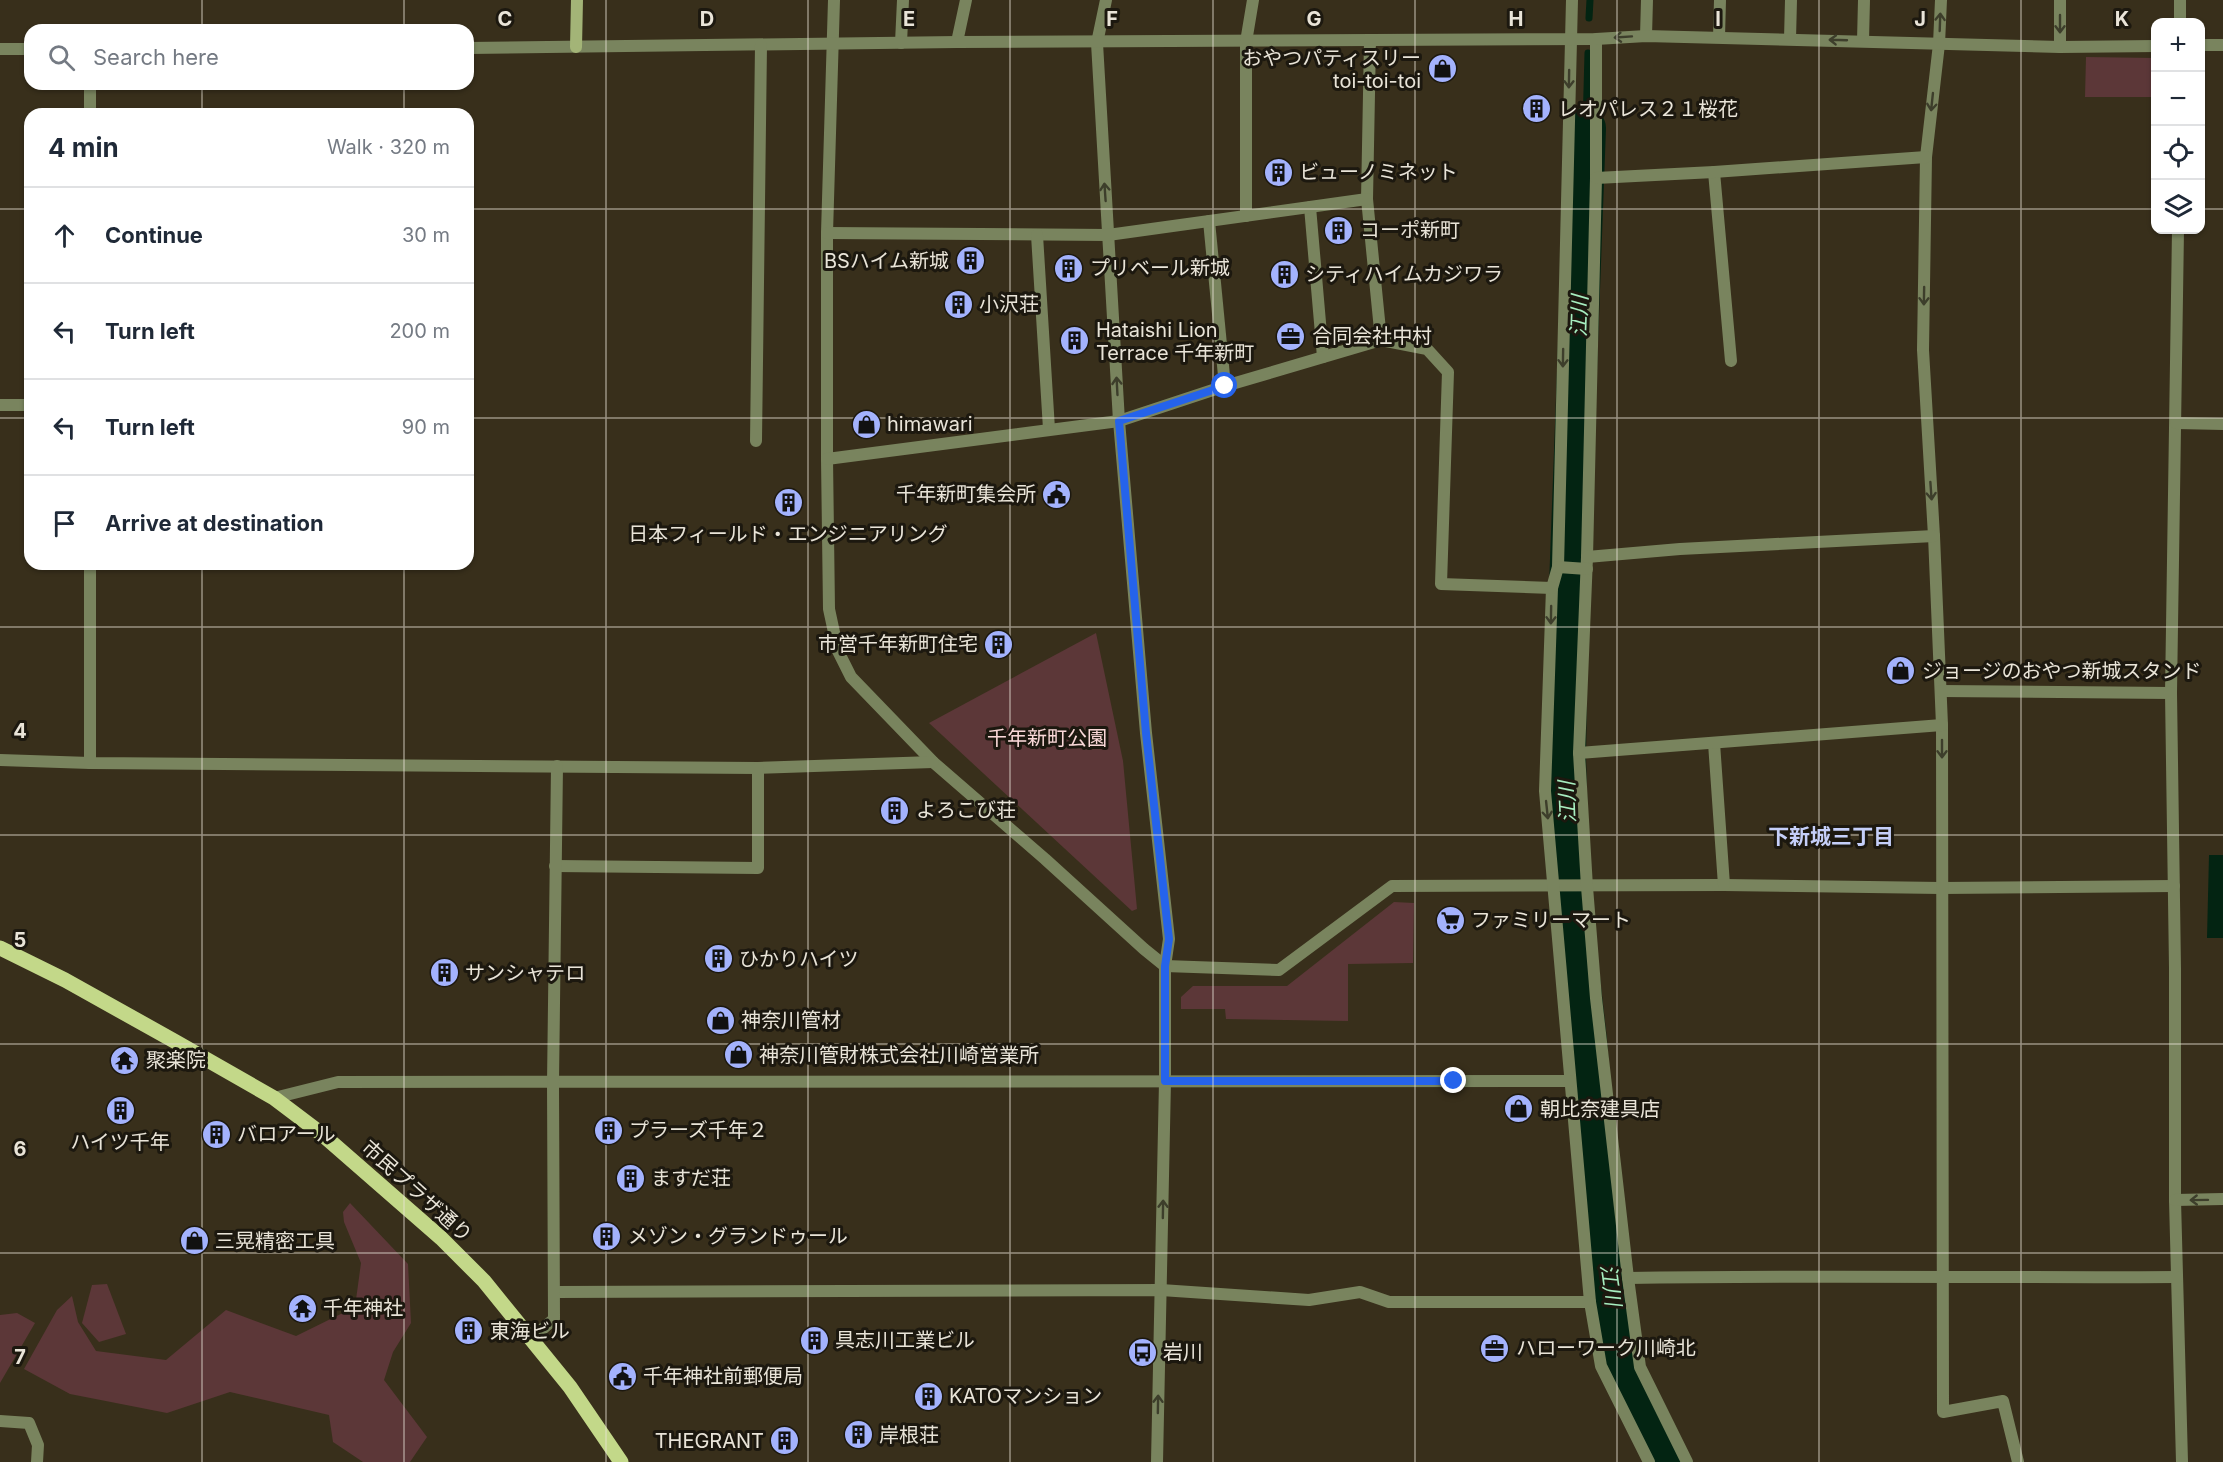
<!DOCTYPE html>
<meta charset="utf-8">
<style>
body{margin:0;font-family:Inter,"Noto Sans JP",sans-serif;background:#f2f2f3;color:#1f2937}
.controls{position:absolute;right:18px;top:18px;display:grid;overflow:hidden;border-radius:12px;box-shadow:0 2px 4px #0004}
.controls button{width:54px;height:54px;display:grid;place-items:center;padding:0;border:0;border-bottom:2px solid #e0e1e3;background:#fff;color:#1f2937;font:30px sans-serif}
.stop{position:absolute;width:18px;height:18px;margin:-14px;border:4px solid #2563eb;border-radius:50%;background:#fff}
.stop.end{background:#2563eb;border-color:#fff;box-shadow:0 2px 6px #0008}
.list{margin:0;padding:0;list-style:none}
h2{display:flex;justify-content:space-between;align-items:center;height:78px;margin:0;padding:0 24px;font-size:26px}
h2 small{font-size:20px;font-weight:400;color:#747a83}
.list li{display:grid;grid-template-columns:39px 1fr auto;gap:18px;align-items:center;box-sizing:border-box;height:96px;padding:0 24px;border-top:2px solid #e0e1e3}
.list b{display:block;font-size:22px;white-space:nowrap}
.list em{font-size:20px;font-style:normal;color:#747a83}
.icon{flex:none;width:33px;height:33px;fill:none;stroke:currentColor;stroke-width:2;stroke-linecap:round;stroke-linejoin:round}
.map{position:relative;flex:none;width:2223px;height:1462px;overflow:hidden}
.search{position:absolute;background:#fff;box-shadow:0 2px 4px #0004;left:24px;top:24px;width:450px;height:66px;display:flex;align-items:center;gap:15px;box-sizing:border-box;padding:0 21px;border-radius:18px;color:#747a83;font-size:22px}
.panel{position:absolute;background:#fff;box-shadow:0 2px 4px #0004;left:24px;top:108px;width:450px;height:462px;border-radius:18px}
.map>svg:first-child{display:block}
</style>
<div class="map">
<svg width="2223" height="1462" viewBox="0 0 2223 1462">
<rect width="100%" height="100%" fill="#382f1b"/>
<g fill="#5c3738">
<path d="M 2086,57 L 2155,58 L 2155,97 L 2085,97 Z"/>
<path d="M 1096,633 L 1123,761 L 1137,909 L 1132,911 L 929,723 Z"/>
<path d="M 1394,902 L 1414,903 L 1413,963 L 1348,964 L 1348,1021 L 1226,1019 L 1225,1009 L 1181,1009 L 1181,997 L 1193,986 L 1287,986 Z"/>
<path d="M 350,1203 L 408,1264 L 411,1323 L 393,1352 L 384,1380 L 427,1437 L 410,1462 L 363,1462 L 333,1442 L 329,1415 L 230,1392 L 167,1413 L 70,1394 L 24,1369 L 57,1310 L 72,1296 L 78,1322 L 96,1351 L 166,1360 L 226,1310 L 296,1336 L 355,1307 L 361,1263 L 344,1222 L 343,1212 Z"/>
<path d="M 107,1284 L 126,1334 L 99,1342 L 82,1323 L 92,1285 Z"/>
<path d="M 17,1313 L 35,1323 L 0,1383 L 0,1315 Z"/>
</g>
<path fill="#032412" d="M 2209,855 L 2223,855 L 2223,938 L 2207,938 Z"/>
<g fill="none" stroke-linecap="round" stroke-linejoin="round">
<g stroke="#032412" stroke-width="7">
<path d="M 1589,18 L 1590,0"/>
<path d="M 1586,128 L 1588,53"/>
</g>
<path stroke="#032412" stroke-width="40" d="M 1586,128 L 1568,613 L 1566,757 L 1570,891 L 1587,1040 L 1600,1209 L 1617,1326 L 1626,1375 L 1668,1462"/>
<g stroke="#79845e" stroke-width="12">
<path d="M 834,0 L 827,233 L 827,459 L 829,609 L 838,651 L 851,677 L 933,762 L 1045,859 L 1144,949 L 1165,966 L 1279,970 L 1392,886 L 1724,885 L 1941,888 L 2174,886"/>
<path d="M 1106,0 L 1097,43 L 1119,421 L 1146,733 L 1169,939 L 1165,966 L 1165,1081 L 1157,1462"/>
<path d="M 1572,0 L 1558,567 L 1552,588 L 1545,791 L 1590,1302 L 1601,1366 L 1649,1462"/>
<path d="M 1941,0 L 1939,44 L 1926,157 L 1923,350 L 1934,536 L 1942,725 L 1943,1412 L 2003,1401 L 2018,1462"/>
<path d="M 2180,22 L 2180,0"/>
<path d="M 1646,36 L 1647,0"/>
<path d="M 1719,37 L 1720,0"/>
<path d="M 1596,39 L 1596,178 L 1587,557 L 1579,753 L 1587,887 L 1596,998 L 1628,1278 L 1640,1367 L 1687,1462"/>
<path d="M 1790,39 L 1791,0"/>
<path d="M 1370,41 L 1367,199 L 1381,340"/>
<path d="M 1863,41 L 1864,0"/>
<path d="M 957,42 L 966,0"/>
<path d="M 901,43 L 903,0"/>
<path d="M 2200,45 L 2223,45"/>
<path d="M 2060,47 L 2060,0"/>
<path d="M 468,48 L 957,42 L 1596,39 L 1646,36 L 2060,47 L 2156,46"/>
<path d="M 0,49 L 30,49"/>
<path d="M 90,114 L 90,84"/>
<path d="M 1714,172 L 1731,361"/>
<path d="M 1596,178 L 1714,172 L 1926,157"/>
<path d="M 1310,207 L 1323,357"/>
<path d="M 1246,216 L 1246,42 L 1253,0"/>
<path d="M 1209,221 L 1225,386"/>
<path d="M 2178,230 L 2171,693 L 2175,968 L 2175,1200 L 2182,1462"/>
<path d="M 827,233 L 1108,235 L 1367,199"/>
<path d="M 1037,235 L 1049,429"/>
<path d="M 0,405 L 30,405"/>
<path d="M 2176,423 L 2223,424"/>
<path d="M 756,441 L 761,45"/>
<path d="M 827,459 L 1119,421 L 1225,386 L 1381,340 L 1427,349 L 1448,372 L 1441,584 L 1552,588"/>
<path d="M 1587,557 L 1680,549 L 1934,536"/>
<path d="M 1558,567 L 1587,569"/>
<path d="M 1941,691 L 2171,693"/>
<path d="M 1714,743 L 1724,885"/>
<path d="M 1579,753 L 1942,725"/>
<path d="M 0,760 L 90,763 L 758,768 L 933,762"/>
<path d="M 90,763 L 90,564"/>
<path d="M 555,866 L 758,868 L 758,768"/>
<path d="M 274,1098 L 338,1082 L 1570,1081"/>
<path d="M 2175,1200 L 2223,1199"/>
<path d="M 1628,1278 C 1811,1275 1994,1278 2177,1277"/>
<path d="M 555,1292 L 1161,1290 L 1309,1300 L 1360,1292 L 1389,1302 L 1590,1302"/>
<path d="M 532,1338 L 554,1319 L 553,1083 L 557,766"/>
<path d="M 0,1421 L 29,1423 L 38,1445 L 37,1462"/>
</g>
<path stroke="#a3b477" stroke-width="12" d="M 576,47 L 577,0"/>
<path stroke="#c3d889" stroke-width="15" d="M 0,948 L 65,980 L 176,1042 L 274,1098 L 323,1135 L 441,1238 L 484,1281 L 570,1387 L 621,1462"/>
</g>
<defs><path id="oneway-shaft" d="M-6 0H5M1.5-3L5.5 0L1.5 3" fill="none" stroke-width="1.6" stroke-linecap="round" stroke-linejoin="round" transform="scale(1.5)"/></defs>
<g stroke="#3d3e2b">
<use href="#oneway-shaft" transform="translate(1940 22) rotate(-88)"/>
<use href="#oneway-shaft" transform="translate(2060 24) rotate(90)"/>
<use href="#oneway-shaft" transform="translate(1623 37) rotate(176)"/>
<use href="#oneway-shaft" transform="translate(1838 40) rotate(-178)"/>
<use href="#oneway-shaft" transform="translate(1569 79) rotate(91)"/>
<use href="#oneway-shaft" transform="translate(1932 102) rotate(96)"/>
<use href="#oneway-shaft" transform="translate(1105 192) rotate(-94)"/>
<use href="#oneway-shaft" transform="translate(1924 296) rotate(91)"/>
<use href="#oneway-shaft" transform="translate(1563 358) rotate(91)"/>
<use href="#oneway-shaft" transform="translate(1117 386) rotate(-93)"/>
<use href="#oneway-shaft" transform="translate(1931 491) rotate(86)"/>
<use href="#oneway-shaft" transform="translate(1551 615) rotate(91)"/>
<use href="#oneway-shaft" transform="translate(1942 749) rotate(90)"/>
<use href="#oneway-shaft" transform="translate(1547 810) rotate(84)"/>
<use href="#oneway-shaft" transform="translate(2199 1200) rotate(179)"/>
<use href="#oneway-shaft" transform="translate(1163 1209) rotate(-89)"/>
<use href="#oneway-shaft" transform="translate(1158 1404) rotate(-89)"/>
</g>
<g fill="none" stroke-linecap="round" stroke-linejoin="round">
<path stroke="#2563eb" stroke-width="8" d="M 1225,386 L 1119,421 L 1146,733 L 1169,939 L 1165,966 L 1165,1081 L 1454,1081"/>
</g>
<path fill="none" stroke="#e9e4d8" stroke-width="1.5" stroke-opacity="0.55" d="M 202,0 L 202,30M 404,0 L 404,30M 606,0 L 606,1462M 808,0 L 808,1462M 1010,0 L 1010,1462M 1213,0 L 1213,1462M 1415,0 L 1415,1462M 1617,0 L 1617,1462M 1819,0 L 1819,1462M 2021,0 L 2021,1462M 202,84 L 202,114M 404,84 L 404,114M 0,209 L 30,209M 468,209 L 2156,209M 2200,209 L 2223,209M 0,418 L 30,418M 468,418 L 2223,418M 202,564 L 202,1462M 404,564 L 404,1462M 0,627 L 2223,627M 0,835 L 2223,835M 0,1044 L 2223,1044M 0,1253 L 2223,1253"/>
<defs>
<symbol id="shop-disc" viewBox="-11 -11 22 22"><circle r="9.5" fill="#a3b2fd" stroke="#1c180f"/><path d="M-5-2.5h2.3a2.7 3.5 0 0 1 5.4 0H5L5.5 6h-11ZM-1.5-2.5h3a1.5 2.3 0 0 0-3 0Z" fill="#111"/></symbol>
<symbol id="building-disc" viewBox="-11 -11 22 22"><circle r="9.5" fill="#a3b2fd" stroke="#1c180f"/><path d="M-4-6H4V6H1V3H-1V6H-4ZM-2.5-4.3h1.7v1.8h-1.7ZM.8-4.3h1.7v1.8H.8ZM-2.5-1h1.7V.8h-1.7ZM.8-1h1.7V.8H.8Z" fill="#111"/></symbol>
<symbol id="office-disc" viewBox="-11 -11 22 22"><circle r="9.5" fill="#a3b2fd" stroke="#1c180f"/><path d="M-6-3h4V-5.5h4V-3h4V5H-6ZM-1-4.5V-3h2v-1.5ZM-6 0V1H6V0Z" fill="#111"/></symbol>
<symbol id="civic-disc" viewBox="-11 -11 22 22"><circle r="9.5" fill="#a3b2fd" stroke="#1c180f"/><path d="M-.6-6.5H3V-4.5H.6V-3L4-1V1h2V6H-6V1h2V-1L-.6-3ZM-1.2 2.5V6h2.4V2.5Z" fill="#111"/></symbol>
<symbol id="supermarket-disc" viewBox="-11 -11 22 22"><circle r="9.5" fill="#a3b2fd" stroke="#1c180f"/><path d="M-6-5.5h2.5l.6 2H6L4.5 2H-2.5L-4.4-4H-6ZM-1.5 3.2a1.3 1.3 0 1 0 .1 0ZM3 3.2a1.3 1.3 0 1 0 .1 0Z" fill="#111"/></symbol>
<symbol id="temple-disc" viewBox="-11 -11 22 22"><circle r="9.5" fill="#a3b2fd" stroke="#1c180f"/><path d="M0-6L5-2H3V0L6.5 2.5H4V6H1.5V3h-3V6H-4V2.5H-6.5L-3 0V-2H-5Z" fill="#111"/></symbol>
<symbol id="bus-disc" viewBox="-11 -11 22 22"><circle r="9.5" fill="#a3b2fd" stroke="#1c180f"/><path d="M-5-6H5V4H4V6H2V4H-2V6H-4V4H-5ZM-3.5-4V0h7V-4ZM-3.5 1.2v1.5H-2V1.2ZM2 1.2v1.5H3.5V1.2Z" fill="#111"/></symbol>
</defs>
<g fill-rule="evenodd">
<use href="#shop-disc" x="1426" y="52" width="33" height="33"/>
<use href="#building-disc" x="1520" y="92" width="33" height="33"/>
<use href="#building-disc" x="1262" y="156" width="33" height="33"/>
<use href="#building-disc" x="1322" y="214" width="33" height="33"/>
<use href="#building-disc" x="954" y="244" width="33" height="33"/>
<use href="#building-disc" x="1052" y="252" width="33" height="33"/>
<use href="#building-disc" x="1268" y="258" width="33" height="33"/>
<use href="#building-disc" x="942" y="288" width="33" height="33"/>
<use href="#office-disc" x="1274" y="320" width="33" height="33"/>
<use href="#building-disc" x="1058" y="324" width="33" height="33"/>
<use href="#shop-disc" x="850" y="408" width="33" height="33"/>
<use href="#civic-disc" x="1040" y="478" width="33" height="33"/>
<use href="#building-disc" x="772" y="486" width="33" height="33"/>
<use href="#building-disc" x="982" y="628" width="33" height="33"/>
<use href="#shop-disc" x="1884" y="654" width="33" height="33"/>
<use href="#building-disc" x="878" y="794" width="33" height="33"/>
<use href="#supermarket-disc" x="1434" y="904" width="33" height="33"/>
<use href="#building-disc" x="702" y="942" width="33" height="33"/>
<use href="#building-disc" x="428" y="956" width="33" height="33"/>
<use href="#shop-disc" x="704" y="1004" width="33" height="33"/>
<use href="#shop-disc" x="722" y="1038" width="33" height="33"/>
<use href="#temple-disc" x="108" y="1044" width="33" height="33"/>
<use href="#shop-disc" x="1502" y="1092" width="33" height="33"/>
<use href="#building-disc" x="104" y="1094" width="33" height="33"/>
<use href="#building-disc" x="592" y="1114" width="33" height="33"/>
<use href="#building-disc" x="200" y="1118" width="33" height="33"/>
<use href="#building-disc" x="614" y="1162" width="33" height="33"/>
<use href="#building-disc" x="590" y="1220" width="33" height="33"/>
<use href="#shop-disc" x="178" y="1224" width="33" height="33"/>
<use href="#temple-disc" x="286" y="1292" width="33" height="33"/>
<use href="#building-disc" x="452" y="1314" width="33" height="33"/>
<use href="#building-disc" x="798" y="1324" width="33" height="33"/>
<use href="#office-disc" x="1478" y="1332" width="33" height="33"/>
<use href="#bus-disc" x="1126" y="1336" width="33" height="33"/>
<use href="#civic-disc" x="606" y="1360" width="33" height="33"/>
<use href="#building-disc" x="912" y="1380" width="33" height="33"/>
<use href="#building-disc" x="842" y="1418" width="33" height="33"/>
<use href="#building-disc" x="768" y="1424" width="33" height="33"/>
</g>
<g text-anchor="middle" dominant-baseline="central" stroke-width="6" stroke-linejoin="round" paint-order="stroke">
<g font-size="20" fill="#e9e4d8" stroke="#1c180f" text-anchor="start">
<text x="1421" y="58" text-anchor="end">おやつパティスリー<tspan x="1421" dy="23">toi-toi-toi</tspan></text>
<text x="1558" y="109">レオパレス２１桜花</text>
<text x="1299" y="172">ビューノミネット</text>
<text x="1360" y="230">コーポ新町</text>
<text x="949" y="261" text-anchor="end">BSハイム新城</text>
<text x="1090" y="268">プリベール新城</text>
<text x="1305" y="274">シティハイムカジワラ</text>
<text x="979" y="304">小沢荘</text>
<text x="1096" y="330">Hataishi Lion<tspan x="1096" dy="23">Terrace 千年新町</tspan></text>
<text x="1312" y="336">合同会社中村</text>
<text x="887" y="424">himawari</text>
<text x="1036" y="494" text-anchor="end">千年新町集会所</text>
<text x="788" y="534" text-anchor="middle">日本フィールド・エンジニアリング</text>
<text x="978" y="644" text-anchor="end">市営千年新町住宅</text>
<text x="1922" y="671">ジョージのおやつ新城スタンド</text>
<text x="916" y="810">よろこび荘</text>
<text x="1471" y="920">ファミリーマート</text>
<text x="739" y="959">ひかりハイツ</text>
<text x="465" y="973">サンシャテロ</text>
<text x="741" y="1020">神奈川管材</text>
<text x="759" y="1055">神奈川管財株式会社川崎営業所</text>
<text x="146" y="1060">聚楽院</text>
<text x="1540" y="1109">朝比奈建具店</text>
<text x="629" y="1130">プラーズ千年２</text>
<text x="237" y="1134">バロアール</text>
<text x="120" y="1142" text-anchor="middle">ハイツ千年</text>
<text x="651" y="1178">ますだ荘</text>
<text x="628" y="1236">メゾン・グランドゥール</text>
<text x="215" y="1241">三晃精密工具</text>
<text x="323" y="1308">千年神社</text>
<text x="490" y="1331">東海ビル</text>
<text x="835" y="1340">具志川工業ビル</text>
<text x="1516" y="1348">ハローワーク川崎北</text>
<text x="1163" y="1352">岩川</text>
<text x="643" y="1376">千年神社前郵便局</text>
<text x="949" y="1396">KATOマンション</text>
<text x="879" y="1435">岸根荘</text>
<text x="764" y="1441" text-anchor="end">THEGRANT</text>
</g>
<g font-size="20" fill="#fad8d8" stroke="#1c180f">
<text x="1047" y="738">千年新町公園</text>
</g>
<g font-size="20" fill="#e9e4d8" stroke="#1c180f">
<text transform="translate(417 1191) rotate(42)">市民プラザ通り</text>
</g>
<g font-size="21" font-style="italic" fill="#a7eec0" stroke="#1c180f">
<text transform="translate(1579 316) rotate(-88)">江川</text>
<text transform="translate(1567 802) rotate(-92)">江川</text>
<text transform="translate(1611 1285) rotate(82)">江川</text>
</g>
<g font-size="21" font-weight="bold" fill="#c5cff9" stroke="#1c180f">
<text x="1831" y="836">下新城三丁目</text>
</g>
</g>
<g font-size="20" text-anchor="middle" font-weight="bold" fill="#e9e4d8" stroke="#1c180f" stroke-width="6" stroke-linejoin="round" paint-order="stroke">
<text x="505" y="26">C</text>
<text x="707" y="26">D</text>
<text x="909" y="26">E</text>
<text x="1112" y="26">F</text>
<text x="1314" y="26">G</text>
<text x="1516" y="26">H</text>
<text x="1718" y="26">I</text>
<text x="1920" y="26">J</text>
<text x="2122" y="26">K</text>
<text x="20" y="738">4</text>
<text x="20" y="947">5</text>
<text x="20" y="1156">6</text>
<text x="20" y="1364">7</text>
</g>
</svg>
<div class="controls">
<button>+</button>
<button>−</button>
<button><svg class="icon" aria-label="locate" viewBox="0 0 24 24"><circle cx="12" cy="12" r="6"/><path d="M12 2v4M12 18v4M2 12h4M18 12h4"/></svg></button>
<button><svg class="icon" aria-label="layers" viewBox="0 0 24 24"><path d="M12 4l9 5-9 5-9-5zM3 14l9 5 9-5"/></svg></button>
</div>
<div class="stop" style="left:1225px;top:386px"></div>
<div class="stop end" style="left:1454px;top:1081px"></div>
<div class="search"><svg class="icon" aria-label="search" viewBox="0 0 24 24"><circle cx="10" cy="10" r="6"/><path d="M15 15l6 6"/></svg>Search here</div>
<section class="panel">
<h2>4 min<small>Walk · 320 m</small></h2>
<ul class="list">
<li><svg class="icon" aria-label="ahead" viewBox="0 0 24 24"><path d="M12 20V5M6 11l6-6 6 6"/></svg><div><b>Continue</b></div><em>30 m</em></li>
<li><svg class="icon" aria-label="left" viewBox="0 0 24 24"><path d="M17 20v-9H6M10 6l-5 5 5 5"/></svg><div><b>Turn left</b></div><em>200 m</em></li>
<li><svg class="icon" aria-label="left" viewBox="0 0 24 24"><path d="M17 20v-9H6M10 6l-5 5 5 5"/></svg><div><b>Turn left</b></div><em>90 m</em></li>
<li><svg class="icon" aria-label="arrive" viewBox="0 0 24 24"><path d="M6 21V4h12l-3 4 3 4H6"/></svg><div><b>Arrive at destination</b></div></li>
</ul>
</section>
</div>
